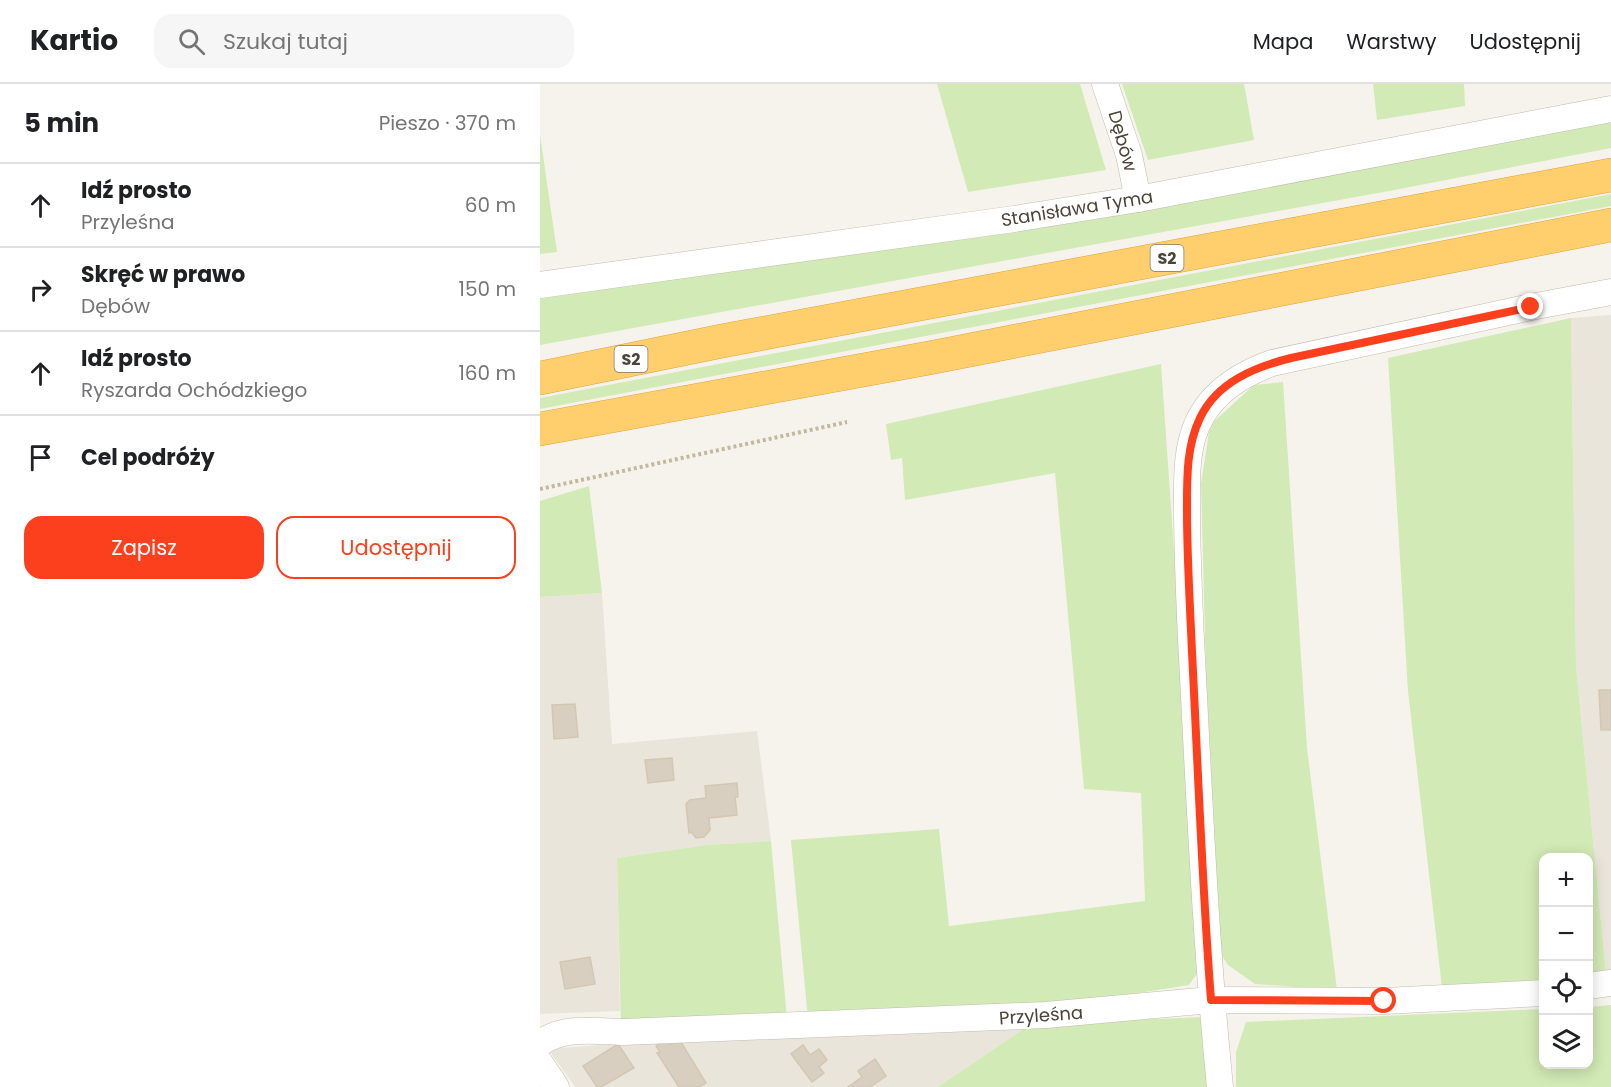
<!DOCTYPE html>
<html lang="pl">
<meta charset="utf-8">
<style>
body{margin:0;font-family:Poppins,sans-serif;background:#f6f6f6;color:#202124}
.controls{position:absolute;right:18px;bottom:18px;display:grid;overflow:hidden;border-radius:12px;box-shadow:0 3px 15px #0003}
.controls button{width:54px;height:54px;display:grid;place-items:center;padding:0;border:0;border-bottom:2px solid #e0e0e0;background:#fff;color:#202124;font:30px sans-serif}
.stop{position:absolute;width:18px;height:18px;margin:-14px;border:4px solid #fc3f1d;border-radius:50%;background:#fff}
.stop.end{background:#fc3f1d;border-color:#fff;box-shadow:0 2px 6px #0008}
.list{margin:0;padding:0;list-style:none}
h2{display:flex;justify-content:space-between;align-items:center;height:78px;margin:0;padding:0 24px;font-size:26px}
h2 small{font-size:20px;font-weight:400;color:#757577}
.list li{display:grid;grid-template-columns:39px 1fr auto;gap:18px;align-items:center;box-sizing:border-box;height:84px;padding:0 24px;border-top:2px solid #e0e0e0}
.list b{display:block;font-size:22px;white-space:nowrap}
.list p{margin:0;font-size:20px;white-space:nowrap;color:#757577}
.list em{font-size:20px;font-style:normal;color:#757577}
.actions{display:flex;gap:12px;padding:18px 24px}
.actions a{flex:1;padding:14px 0;border:2px solid #fc3f1d;border-radius:18px;text-align:center;font-size:21px;color:#fc3f1d}
.actions .main{background:#fc3f1d;color:#fff}
.icon{flex:none;width:33px;height:33px;fill:none;stroke:currentColor;stroke-width:2;stroke-linecap:round;stroke-linejoin:round}
.map{position:relative;flex:none;width:1071px;height:1003px;overflow:hidden}
header{display:flex;align-items:center;gap:36px;box-sizing:border-box;height:84px;padding:0 30px;background:#fff;border-bottom:2px solid #e0e0e0}
header strong{font-size:28px}
nav{display:flex;gap:33px;margin-inline-start:auto;font-size:21px}
.search{width:420px;height:54px;background:#f6f6f6;display:flex;align-items:center;gap:15px;box-sizing:border-box;padding:0 21px;border-radius:18px;color:#757577;font-size:22px}
main{display:flex}
aside{flex:1;background:#fff}
.map>svg:first-child{display:block}
</style>
<header>
<strong>Kartio</strong>
<div class="search"><svg class="icon" aria-label="search" viewBox="0 0 24 24"><circle cx="10" cy="10" r="6"/><path d="M15 15l6 6"/></svg>Szukaj tutaj</div>
<nav><a>Mapa</a><a>Warstwy</a><a>Udostępnij</a></nav>
</header>
<main>
<aside>
<h2>5 min<small>Pieszo · 370 m</small></h2>
<ul class="list">
<li><svg class="icon" aria-label="ahead" viewBox="0 0 24 24"><path d="M12 20V5M6 11l6-6 6 6"/></svg><div><b>Idź prosto</b><p>Przyleśna</p></div><em>60 m</em></li>
<li><svg class="icon" aria-label="right" viewBox="0 0 24 24"><path d="M7 20v-9h11M14 6l5 5-5 5"/></svg><div><b>Skręć w prawo</b><p>Dębów</p></div><em>150 m</em></li>
<li><svg class="icon" aria-label="ahead" viewBox="0 0 24 24"><path d="M12 20V5M6 11l6-6 6 6"/></svg><div><b>Idź prosto</b><p>Ryszarda Ochódzkiego</p></div><em>160 m</em></li>
<li><svg class="icon" aria-label="arrive" viewBox="0 0 24 24"><path d="M6 21V4h12l-3 4 3 4H6"/></svg><div><b>Cel podróży</b></div></li>
</ul>
<div class="actions"><a class="main">Zapisz</a><a>Udostępnij</a></div>
</aside>
<div class="map">
<svg width="1071" height="1003" viewBox="0 0 1071 1003">
<rect width="100%" height="100%" fill="#f6f3ec"/>
<g fill="#eae5da">
<path d="M 1071,231 L 1071,888 L 1066,889 L 1036,582 L 1031,234 Z"/>
<path d="M 62,509 L 72,660 L 217,647 L 231,757 L 167,761 L 77,774 L 80,927 L 0,930 L 0,513 Z"/>
<path d="M 491,940 L 398,1003 L 35,1003 L 8,965 L 126,956 Z"/>
</g>
<g fill="#d2eab5">
<path d="M 397,0 L 540,0 L 566,86 L 428,108 Z"/>
<path d="M 582,0 L 704,0 L 714,56 L 608,76 Z"/>
<path d="M 833,0 L 924,0 L 925,22 L 837,36 Z"/>
<path d="M 1071,31 L 1071,64 L 849,107 L 0,261 L 0,211 Z"/>
<path d="M 0,51 L 17,168 L 0,170 Z"/>
<path d="M 1071,110 L 1071,122 L 0,325 L 0,314 Z"/>
<path d="M 1031,234 L 1036,582 L 1066,889 L 1049,892 L 1048,774 L 1004,774 L 1003,900 L 902,904 L 868,607 L 848,274 Z"/>
<path d="M 621,280 L 663,881 L 649,901 L 503,924 L 268,935 L 251,756 L 399,745 L 409,842 L 605,817 L 601,709 L 544,705 L 515,389 L 365,416 L 362,374 L 351,376 L 346,340 Z"/>
<path d="M 743,298 L 767,664 L 797,906 L 715,900 L 688,881 L 673,858 L 661,400 L 670,341 L 714,301 Z"/>
<path d="M 49,402 L 62,509 L 0,513 L 0,417 Z"/>
<path d="M 231,757 L 247,935 L 81,943 L 77,774 L 167,761 Z"/>
<path d="M 1071,921 L 1071,1003 L 696,1003 L 696,968 L 706,938 L 1003,925 L 1004,980 L 1048,980 L 1049,923 Z"/>
<path d="M 665,933 L 669,1003 L 398,1003 L 491,940 Z"/>
</g>
<g fill="#d8cfc1" stroke="#d3c7b4" stroke-width="1.5">
<path d="M 1059,606 L 1071,606 L 1071,646 L 1061,646 Z"/>
<path d="M 35,620 L 38,653 L 14,655 L 12,621 Z"/>
<path d="M 132,674 L 134,696 L 108,699 L 105,676 Z"/>
<path d="M 197,699 L 198,713 L 195,713 L 197,731 L 169,734 L 170,746 L 164,753 L 156,754 L 151,748 L 149,749 L 146,720 L 150,716 L 166,714 L 165,702 Z"/>
<path d="M 50,873 L 55,900 L 25,905 L 20,878 Z"/>
<path d="M 139,955 L 166,999 L 159,1003 L 139,1003 L 117,969 L 120,968 L 116,962 L 126,956 L 130,961 Z"/>
<path d="M 78,960 L 94,984 L 61,1003 L 57,1003 L 43,982 Z"/>
<path d="M 263,961 L 270,971 L 279,965 L 287,976 L 279,983 L 284,989 L 272,998 L 251,970 Z"/>
<path d="M 335,975 L 346,992 L 330,1003 L 308,1003 L 322,993 L 318,987 Z"/>
</g>
<g fill="none" stroke-linecap="round" stroke-linejoin="round">
<defs>
<g id="minor">
<path d="M 565,0 L 589,71 L 598,115"/>
<path d="M 0,201 L 474,135 L 598,115 L 1071,25"/>
<path d="M 1048,902 L 1071,899"/>
<path d="M 0,959 C 24,942 55,947 83,948 L 506,931 L 671,916 L 844,917 L 1004,909"/>
<path d="M 0,979 L 16,1003"/>
<path d="M 680,1003 C 665,854 659,705 651,555 C 649,511 647,468 647,424 C 647,400 646,375 653,352 C 664,313 696,292 732,279 L 991,223 L 1071,208"/>
</g>
<g id="highway">
<path d="M 0,294 L 182,257 L 1071,91"/>
<path d="M 0,345 L 389,274 L 1071,141"/>
</g>
</defs>
<use href="#minor" stroke="#c2bbae" stroke-width="27"/>
<use href="#highway" stroke="#e0a43c" stroke-width="34"/>
<path stroke="#c4b79f" stroke-width="4" stroke-dasharray="3 3" stroke-linecap="butt" d="M 0,405 L 307,338"/>
<use href="#minor" stroke="#fff" stroke-width="26"/>
<use href="#highway" stroke="#ffcf6e" stroke-width="33"/>
</g>
<g fill="none" stroke-linecap="round" stroke-linejoin="round">
<path stroke="#fc3f1d" stroke-width="8" d="M 844,917 L 671,916 C 662,800 658,684 652,568 C 650,521 647,474 647,427 C 647,396 646,363 660,334 C 677,298 715,283 751,274 L 991,223"/>
</g>
<g text-anchor="middle" dominant-baseline="central" stroke-width="4.5" stroke-linejoin="round" paint-order="stroke">
<g fill="#fff" stroke="#817c74" stroke-width="1.5">
<rect x="610.5" y="161" width="33" height="26" rx="4.5"/>
<rect x="74.5" y="262" width="33" height="26" rx="4.5"/>
</g>
<g font-size="16" font-weight="bold" fill="#4b4439">
<text x="627" y="174">S2</text>
<text x="91" y="275">S2</text>
</g>
<g font-size="18" fill="#4b4439" stroke="#fff">
<text transform="translate(583 57) rotate(74)">Dębów</text>
<text transform="translate(537 124) rotate(-9)">Stanisława Tyma</text>
<text transform="translate(501 931) rotate(-4)">Przyleśna</text>
</g>
</g>
</svg>
<div class="controls">
<button>+</button>
<button>−</button>
<button><svg class="icon" aria-label="locate" viewBox="0 0 24 24"><circle cx="12" cy="12" r="6"/><path d="M12 2v4M12 18v4M2 12h4M18 12h4"/></svg></button>
<button><svg class="icon" aria-label="layers" viewBox="0 0 24 24"><path d="M12 4l9 5-9 5-9-5zM3 14l9 5 9-5"/></svg></button>
</div>
<div class="stop" style="left:844px;top:917px"></div>
<div class="stop end" style="left:991px;top:223px"></div>
</div>
</main>
